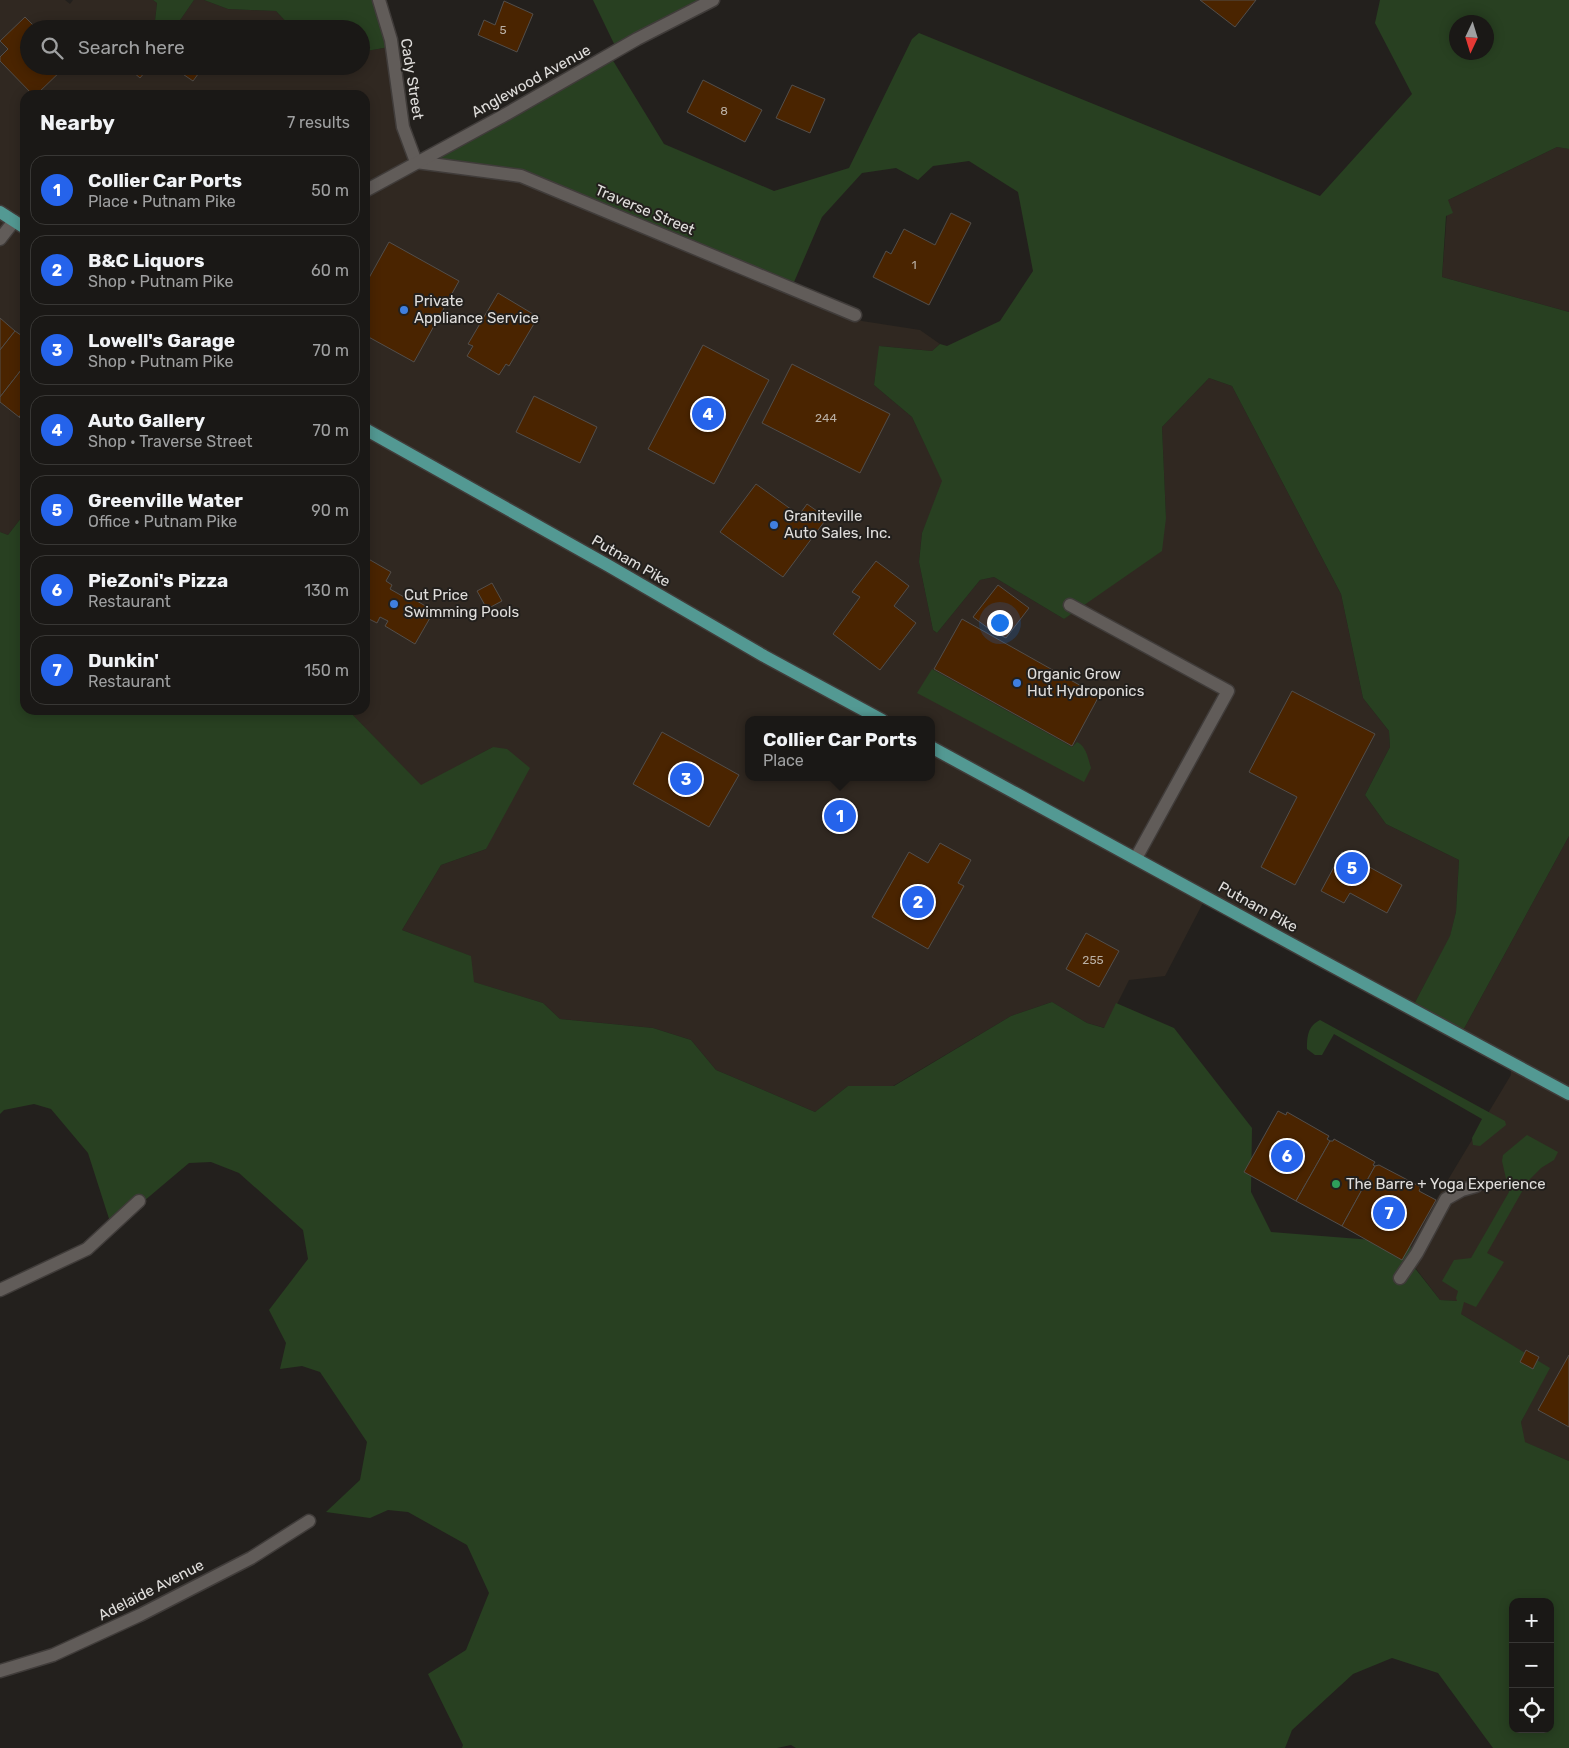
<!DOCTYPE html>
<meta charset="utf-8">
<style>
body{margin:0;font-family:Rubik,sans-serif;background:#23211f;color:#f1f3f6}
.controls{position:absolute;right:15px;bottom:15px;display:grid;overflow:hidden;border-radius:10px;box-shadow:0 2px 12px #0003}
.controls button{width:45px;height:45px;display:grid;place-items:center;padding:0;border:0;border-bottom:1px solid #383735;background:#1a1816;color:#f1f3f6;font:25px sans-serif}
.compass{position:absolute;left:1449px;top:15px;width:45px;height:45px;border-radius:50%;background:#1a1816;box-shadow:0 2px 12px #0003;rotate:184deg}
.you{position:absolute;left:999px;top:622px;width:18px;height:18px;margin:-12px;border:4px solid #fff;border-radius:50%;background:#1a73e8;box-shadow:0 0 0 8px #1a73e833}
.badge{display:grid;place-items:center;width:32px;height:32px;border-radius:50%;background:#2563eb;color:#fff;font-size:16px;font-weight:700}
.pin{position:absolute;translate:-50% -50%;border:2px solid #fff;box-shadow:0 1px 5px #0006}
.popup{position:absolute;left:745px;top:716px;width:190px;height:65px;box-sizing:border-box;display:grid;place-content:center;border-radius:10px;background:#1a1816;filter:drop-shadow(0 1px 4px #0005);font-size:16px;white-space:nowrap;color:#9fa0a1}
.popup b{font-size:19px;color:#f1f3f6}
.popup::after{content:'';position:absolute;left:50%;top:100%;margin-left:-10px;border:10px solid transparent;border-top-color:#1a1816}
.list{margin:0;padding:0;list-style:none}
h2{display:flex;justify-content:space-between;align-items:center;height:65px;margin:0;padding:0 20px;font-size:21px}
h2 small{font-size:16px;font-weight:400;color:#9fa0a1}
.list li{display:grid;grid-template-columns:32px 1fr auto;gap:15px;align-items:center;box-sizing:border-box;height:70px;margin:0 10px 10px;padding:0 10px;border:1px solid #383735;border-radius:15px}
.list b{display:block;font-size:19px;white-space:nowrap}
.list p{margin:0;font-size:16px;white-space:nowrap;color:#9fa0a1}
.list em{font-size:16px;font-style:normal;color:#9fa0a1}
.icon{flex:none;width:28px;height:28px;fill:none;stroke:currentColor;stroke-width:2;stroke-linecap:round;stroke-linejoin:round}
.map{position:relative;flex:none;width:1569px;height:1748px;overflow:hidden}
.search{position:absolute;background:#1a1816;box-shadow:0 2px 12px #0003;left:20px;top:20px;width:350px;height:55px;display:flex;align-items:center;gap:12px;box-sizing:border-box;padding:0 18px;border-radius:28px;color:#9fa0a1;font-size:19px}
.panel{position:absolute;background:#1a1816;box-shadow:0 2px 12px #0003;left:20px;top:90px;width:350px;height:625px;border-radius:15px}
.map>svg:first-child{display:block}
</style>
<div class="map">
<svg width="1569" height="1748" viewBox="0 0 1569 1748">
<rect width="100%" height="100%" fill="#23201d"/>
<g fill="#302821" fill-rule="evenodd">
<path d="M 0,0 L 65,0 L 70,4 L 73,0 L 153,0 L 157,3 L 155,21 L 162,29 L 29,29 L 29,66 L 361,66 L 361,52 L 389,47 L 411,153 L 522,182 L 791,289 L 862,321 L 920,330 L 940,344 L 932,351 L 880,346 L 874,385 L 912,417 L 943,482 L 922,533 L 919,562 L 933,630 L 937,633 L 980,580 L 994,577 L 1064,619 L 1166,518 L 1162,427 L 1209,378 L 1232,386 L 1341,594 L 1363,698 L 1389,731 L 1390,747 L 1365,795 L 1386,824 L 1459,860 L 1456,912 L 1450,937 L 1411,1010 L 1206,897 L 1165,976 L 1129,980 L 1105,1028 L 1087,1023 L 1052,1002 L 1011,1016 L 893,1086 L 848,1086 L 815,1112 L 716,1070 L 691,1040 L 653,1028 L 560,1019 L 543,1003 L 473,982 L 470,956 L 402,930 L 441,865 L 486,849 L 493,747 L 421,786 L 350,712 L 350,710 L 365,710 L 365,95 L 25,95 L 25,513 L 8,535 L 0,532 ZM 749,720 L 931,720 L 931,777 L 749,777 Z"/>
<path d="M 194,0 L 204,0 L 228,9 L 276,11 L 293,29 L 174,29 Z"/>
<path d="M 1557,147 L 1569,149 L 1569,312 L 1442,277 L 1448,200 Z"/>
<path d="M 1569,836 L 1569,1461 L 1524,1442 L 1521,1422 L 1549,1368 L 1461,1314 L 1462,1274 L 1457,1301 L 1440,1300 L 1414,1266 L 1410,1243 L 1511,1075 L 1511,1067 L 1460,1036 Z"/>
</g>
<g fill="#284021" fill-rule="evenodd">
<path d="M 153,0 L 194,0 L 174,29 L 162,29 L 155,21 L 157,3 Z"/>
<path d="M 204,0 L 377,0 L 389,47 L 361,52 L 361,29 L 293,29 L 276,11 L 228,9 Z"/>
<path d="M 593,0 L 719,0 L 618,52 Z"/>
<path d="M 1380,0 L 1569,0 L 1569,149 L 1557,147 L 1448,200 L 1453,213 L 1446,216 L 1442,277 L 1569,312 L 1569,836 L 1460,1036 L 1411,1010 L 1450,936 L 1456,912 L 1459,860 L 1386,824 L 1365,795 L 1390,747 L 1389,731 L 1363,698 L 1341,594 L 1232,386 L 1209,378 L 1162,427 L 1166,518 L 1162,551 L 1064,619 L 994,577 L 980,580 L 937,633 L 933,630 L 919,562 L 922,533 L 942,481 L 912,417 L 874,385 L 879,346 L 932,351 L 940,344 L 947,346 L 1000,321 L 1033,271 L 1018,192 L 969,161 L 933,166 L 918,180 L 896,168 L 862,173 L 822,217 L 791,289 L 522,182 L 431,162 L 612,59 L 664,144 L 774,191 L 849,168 L 912,39 L 919,33 L 1320,196 L 1412,94 L 1375,23 ZM 1456,22 L 1486,22 L 1486,52 L 1456,52 Z"/>
<path d="M 25,513 L 25,710 L 350,710 L 350,712 L 421,785 L 493,747 L 507,749 L 530,768 L 486,849 L 441,865 L 402,930 L 471,956 L 474,982 L 543,1003 L 560,1019 L 653,1028 L 691,1040 L 716,1070 L 815,1112 L 848,1086 L 894,1086 L 1011,1016 L 1052,1002 L 1087,1023 L 1104,1028 L 1116,1003 L 1174,1028 L 1252,1128 L 1251,1192 L 1271,1232 L 1410,1243 L 1414,1267 L 1440,1300 L 1457,1301 L 1456,1298 L 1458,1291 L 1442,1281 L 1454,1260 L 1471,1258 L 1509,1192 L 1502,1161 L 1503,1155 L 1527,1135 L 1558,1152 L 1554,1160 L 1541,1168 L 1528,1181 L 1487,1253 L 1504,1262 L 1476,1307 L 1464,1302 L 1461,1314 L 1550,1368 L 1521,1422 L 1525,1442 L 1569,1461 L 1569,1748 L 1493,1748 L 1438,1673 L 1392,1658 L 1353,1674 L 1292,1730 L 1285,1748 L 796,1748 L 791,1745 L 777,1748 L 462,1748 L 463,1745 L 428,1674 L 466,1650 L 489,1593 L 467,1545 L 408,1512 L 388,1510 L 370,1518 L 326,1512 L 360,1480 L 367,1442 L 320,1372 L 302,1366 L 280,1369 L 286,1343 L 269,1310 L 308,1259 L 303,1230 L 239,1173 L 211,1162 L 189,1163 L 112,1228 L 88,1153 L 51,1109 L 34,1104 L 4,1110 L 0,1114 L 0,532 L 8,535 ZM 1513,1602 L 1550,1602 L 1550,1729 L 1513,1729 Z"/>
<path d="M 932,669 L 1072,747 L 1077,742 C 1087,747 1088,759 1091,768 L 1084,782 L 917,693 Z"/>
<path d="M 1320,1020 L 1505,1121 L 1506,1125 L 1480,1146 L 1473,1145 L 1472,1138 L 1482,1119 L 1334,1034 L 1322,1055 L 1315,1055 L 1307,1049 C 1307,1036 1308,1026 1320,1020 Z"/>
</g>
<g fill="#4a2400" stroke="#524e4b">
<path d="M 1200,0 L 1256,0 L 1235,27 Z"/>
<path d="M 504,1 L 533,14 L 517,52 L 478,35 L 484,20 L 495,25 Z"/>
<path d="M 25,17 L 37,29 L 29,29 L 29,66 L 66,66 L 36,95 L 33,95 L 0,61 L 0,57 L 8,49 L 0,41 Z"/>
<path d="M 142,21 L 151,29 L 135,29 Z"/>
<path d="M 126,66 L 150,66 L 140,78 Z"/>
<path d="M 171,66 L 204,66 L 193,81 Z"/>
<path d="M 703,80 L 762,110 L 745,142 L 687,112 Z"/>
<path d="M 792,85 L 825,99 L 810,133 L 776,118 Z"/>
<path d="M 951,213 L 971,223 L 929,305 L 873,277 L 886,251 L 891,254 L 904,229 L 935,245 Z"/>
<path d="M 389,242 L 459,281 L 414,362 L 365,335 L 365,285 Z"/>
<path d="M 498,293 L 538,317 L 509,366 L 506,364 L 499,375 L 467,356 L 473,346 L 468,344 Z"/>
<path d="M 0,318 L 15,331 L 0,350 Z"/>
<path d="M 15,331 L 25,338 L 25,365 L 0,397 L 0,350 Z"/>
<path d="M 703,345 L 769,380 L 714,484 L 648,449 Z"/>
<path d="M 792,364 L 890,414 L 860,473 L 762,423 Z"/>
<path d="M 25,365 L 25,410 L 19,417 L 0,402 L 0,397 Z"/>
<path d="M 534,396 L 597,427 L 580,463 L 516,432 Z"/>
<path d="M 25,410 L 25,422 L 19,417 Z"/>
<path d="M 756,484 L 799,515 L 807,504 L 827,518 L 783,577 L 720,532 Z"/>
<path d="M 365,557 L 391,572 L 386,581 L 392,585 L 390,589 L 404,597 L 405,594 L 434,611 L 415,644 L 385,626 L 388,621 L 380,617 L 377,623 L 365,617 Z"/>
<path d="M 876,561 L 909,586 L 894,606 L 916,623 L 880,670 L 833,634 L 860,597 L 852,592 Z"/>
<path d="M 492,583 L 502,601 L 487,609 L 477,591 Z"/>
<path d="M 998,585 L 1029,608 L 1006,638 L 992,631 L 973,617 Z"/>
<path d="M 962,619 L 1099,696 L 1072,746 L 934,669 Z"/>
<path d="M 1292,691 L 1375,734 L 1295,885 L 1261,867 L 1297,797 L 1249,772 Z"/>
<path d="M 662,732 L 739,775 L 709,827 L 633,784 Z"/>
<path d="M 843,799 L 857,809 L 838,834 L 824,824 Z"/>
<path d="M 940,843 L 971,860 L 958,883 L 964,886 L 928,949 L 872,917 L 909,852 L 928,863 Z"/>
<path d="M 1342,852 L 1402,885 L 1387,913 L 1350,893 L 1344,903 L 1321,891 Z"/>
<path d="M 1086,933 L 1119,951 L 1099,987 L 1066,969 Z"/>
<path d="M 1278,1111 L 1286,1115 L 1287,1112 L 1329,1136 L 1327,1139 L 1330,1141 L 1296,1201 L 1244,1172 Z"/>
<path d="M 1334,1139 L 1375,1162 L 1373,1165 L 1375,1166 L 1342,1226 L 1296,1201 L 1330,1141 L 1333,1141 Z"/>
<path d="M 1379,1165 L 1421,1187 L 1419,1191 L 1436,1200 L 1402,1260 L 1342,1226 L 1375,1166 Z"/>
<path d="M 1526,1350 L 1539,1357 L 1533,1369 L 1520,1362 Z"/>
<path d="M 1569,1355 L 1569,1427 L 1538,1410 Z"/>
</g>
<g fill="none" stroke-linecap="round" stroke-linejoin="round">
<defs>
<g id="service">
<path d="M 1070,605 L 1228,691 L 1136,858"/>
<path d="M 1400,1278 L 1417,1253 L 1446,1199 L 1462,1190 L 1476,1186"/>
</g>
<g id="minor">
<path d="M 379,0 L 391,40 L 403,127 L 416,162 L 521,176 L 855,315"/>
<path d="M 365,191 L 501,117 L 637,39 L 713,0"/>
<path d="M 0,239 L 14,221"/>
<path d="M 0,1290 L 87,1249 L 139,1201"/>
<path d="M 0,1671 L 53,1655 L 140,1615 L 251,1558 L 309,1521"/>
</g>
<g id="primary">
<path d="M 0,212 L 25,228"/>
<path d="M 365,429 L 609,566 L 764,656 L 882,720"/>
<path d="M 931,747 L 1319,959 L 1569,1094"/>
</g>
</defs>
<use href="#service" stroke="#403c3a" stroke-width="15"/>
<use href="#minor" stroke="#403c3a" stroke-width="15"/>
<use href="#primary" stroke="#403c3a" stroke-width="15"/>
<use href="#service" stroke="#615c59" stroke-width="12"/>
<use href="#minor" stroke="#615c59" stroke-width="12"/>
<use href="#primary" stroke="#539993" stroke-width="12"/>
</g>
<g fill="#3f7fe0" stroke="#23201d" stroke-width="2">
<circle cx="404" cy="310" r="5"/>
<circle cx="774" cy="525" r="5"/>
<circle cx="394" cy="604" r="5"/>
<circle cx="1017" cy="683" r="5"/>
</g>
<circle fill="#2e9e5b" stroke="#23201d" stroke-width="2" cx="1336" cy="1184" r="5"/>
<g text-anchor="middle" dominant-baseline="central" stroke-width="4" stroke-linejoin="round" paint-order="stroke">
<g font-size="12" fill="#bab0a5">
<text x="503" y="30">5</text>
<text x="724" y="111">8</text>
<text x="914" y="265">1</text>
<text x="826" y="418">244</text>
<text x="1093" y="960">255</text>
</g>
<g font-size="15" fill="#e0dedc" stroke="#23201d">
<text transform="translate(412 79) rotate(81)">Cady Street</text>
<text transform="translate(531 81) rotate(-29)">Anglewood Avenue</text>
<text transform="translate(645 210) rotate(23)">Traverse Street</text>
<text transform="translate(631 561) rotate(30)">Putnam Pike</text>
<text transform="translate(1258 907) rotate(29)">Putnam Pike</text>
<text transform="translate(151 1590) rotate(-27)">Adelaide Avenue</text>
</g>
<g font-size="15" fill="#e0dedc" stroke="#23201d" text-anchor="start">
<text x="414" y="301">Private<tspan x="414" dy="17">Appliance Service</tspan></text>
<text x="784" y="516">Graniteville<tspan x="784" dy="17">Auto Sales, Inc.</tspan></text>
<text x="404" y="595">Cut Price<tspan x="404" dy="17">Swimming Pools</tspan></text>
<text x="1027" y="674">Organic Grow<tspan x="1027" dy="17">Hut Hydroponics</tspan></text>
<text x="1346" y="1184">The Barre + Yoga Experience</text>
</g>
</g>
</svg>
<div class="controls">
<button>+</button>
<button>−</button>
<button><svg class="icon" aria-label="locate" viewBox="0 0 24 24"><circle cx="12" cy="12" r="6"/><path d="M12 2v4M12 18v4M2 12h4M18 12h4"/></svg></button>
</div>
<svg class="compass" viewBox="-18 -18 36 36"><path d="M0-13l5 13h-10z" fill="#e53935"/><path d="M0 13l5-13h-10z" fill="#9fa0a1"/></svg>
<div class="you"></div>
<div class="pin badge" style="left:840px;top:816px">1</div>
<div class="popup"><b>Collier Car Ports</b>Place</div>
<div class="pin badge" style="left:918px;top:902px">2</div>
<div class="pin badge" style="left:686px;top:779px">3</div>
<div class="pin badge" style="left:708px;top:414px">4</div>
<div class="pin badge" style="left:1352px;top:868px">5</div>
<div class="pin badge" style="left:1287px;top:1156px">6</div>
<div class="pin badge" style="left:1389px;top:1213px">7</div>
<div class="search"><svg class="icon" aria-label="search" viewBox="0 0 24 24"><circle cx="10" cy="10" r="6"/><path d="M15 15l6 6"/></svg>Search here</div>
<section class="panel">
<h2>Nearby<small>7 results</small></h2>
<ul class="list">
<li><span class="badge">1</span><div><b>Collier Car Ports</b><p>Place · Putnam Pike</p></div><em>50 m</em></li>
<li><span class="badge">2</span><div><b>B&amp;C Liquors</b><p>Shop · Putnam Pike</p></div><em>60 m</em></li>
<li><span class="badge">3</span><div><b>Lowell's Garage</b><p>Shop · Putnam Pike</p></div><em>70 m</em></li>
<li><span class="badge">4</span><div><b>Auto Gallery</b><p>Shop · Traverse Street</p></div><em>70 m</em></li>
<li><span class="badge">5</span><div><b>Greenville Water</b><p>Office · Putnam Pike</p></div><em>90 m</em></li>
<li><span class="badge">6</span><div><b>PieZoni's Pizza</b><p>Restaurant</p></div><em>130 m</em></li>
<li><span class="badge">7</span><div><b>Dunkin'</b><p>Restaurant</p></div><em>150 m</em></li>
</ul>
</section>
</div>
